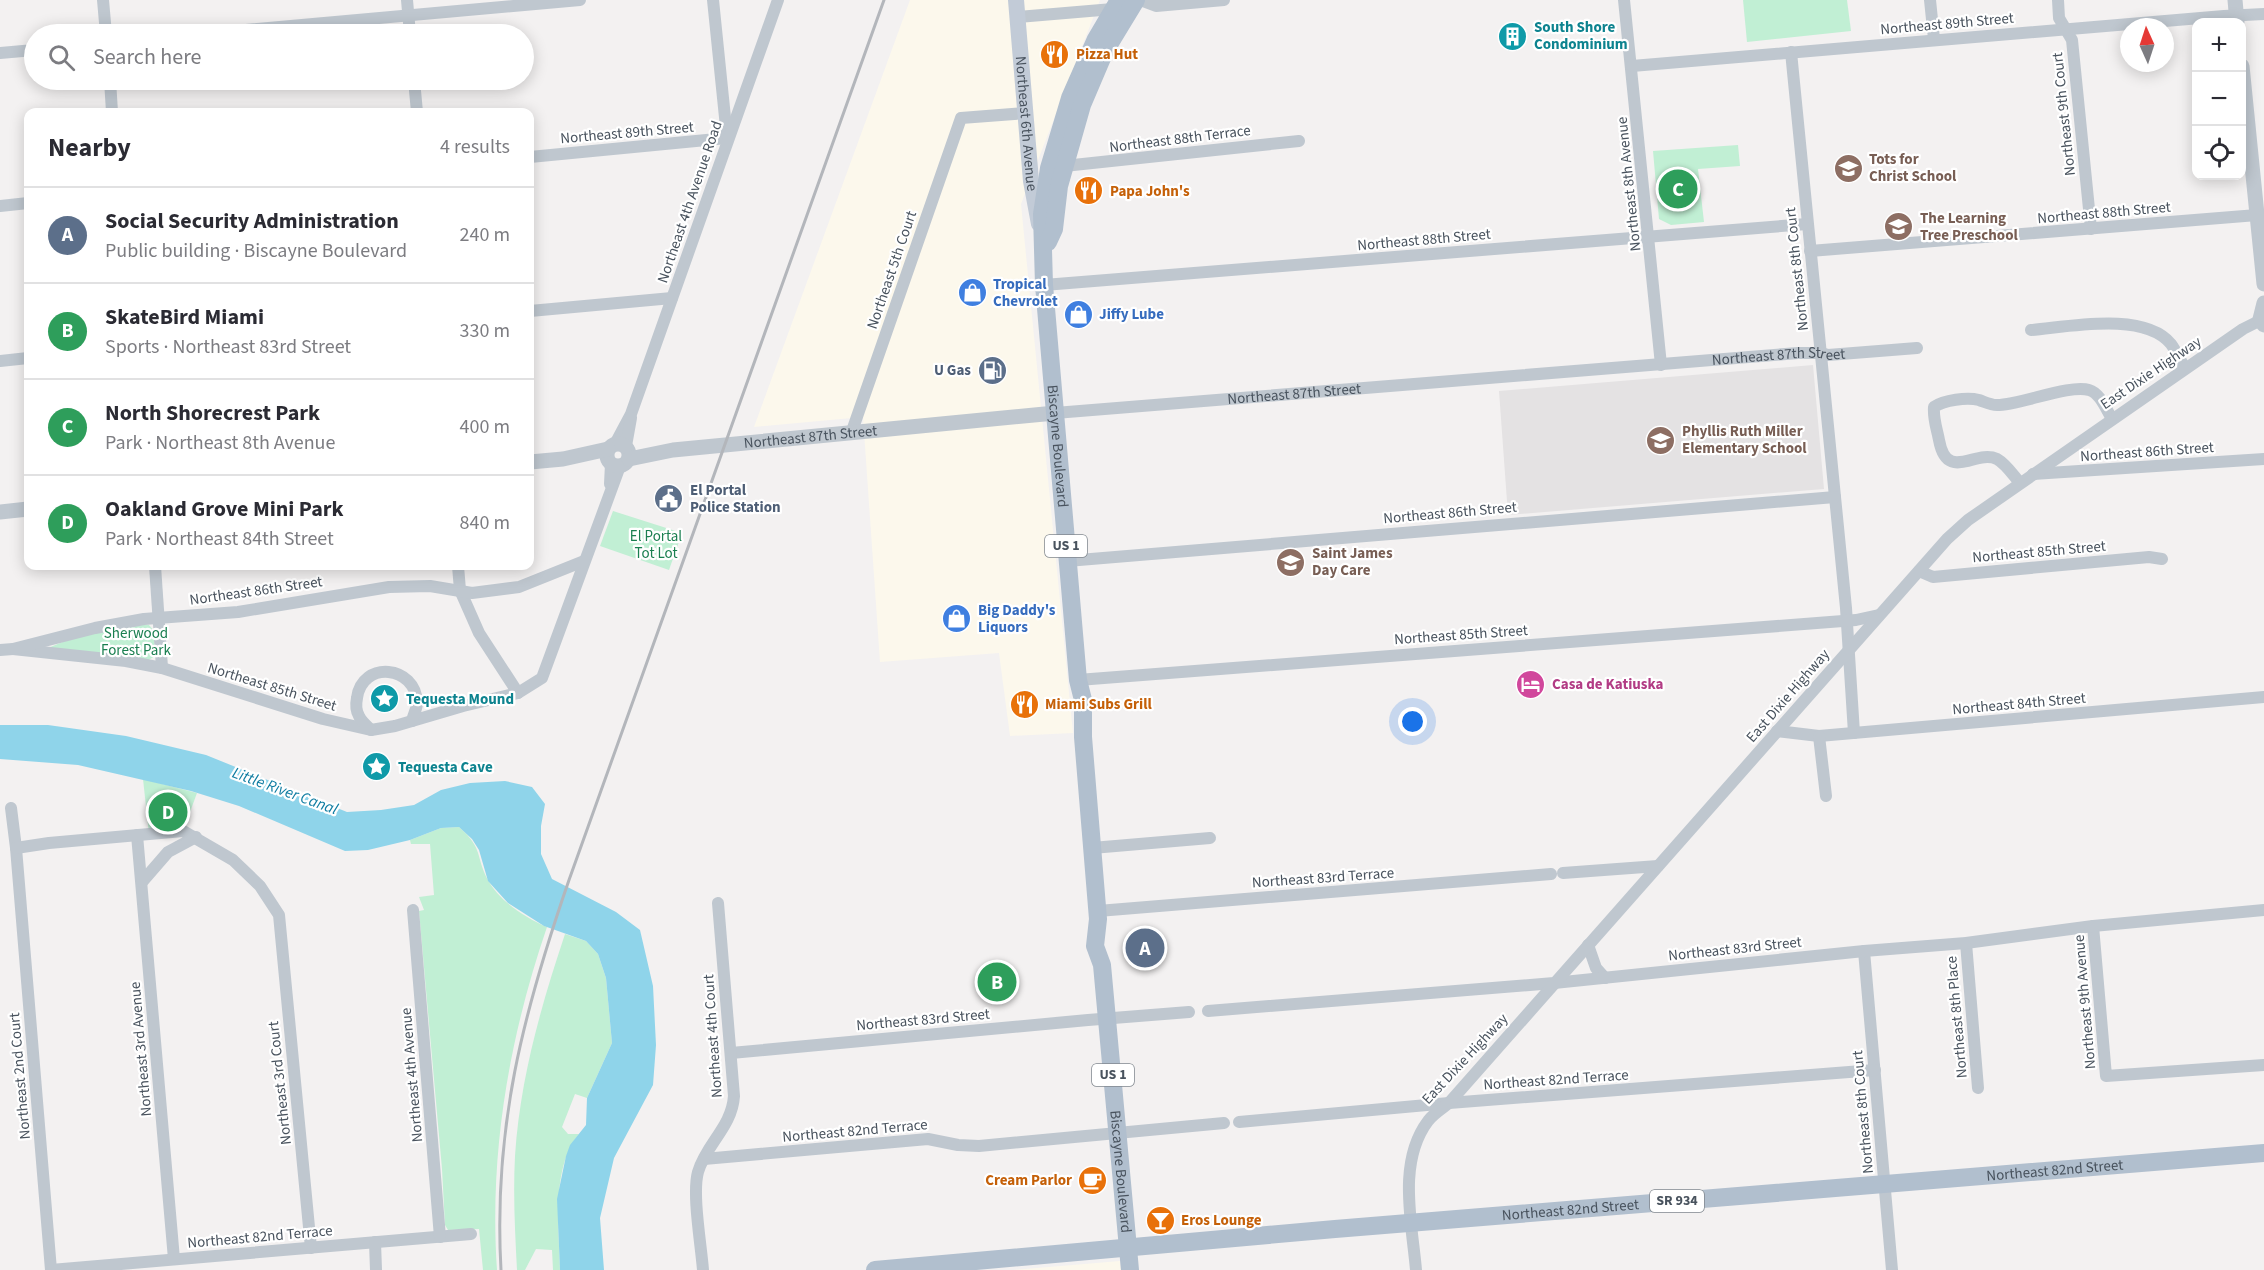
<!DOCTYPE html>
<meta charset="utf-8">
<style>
body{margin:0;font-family:"Source Sans 3",sans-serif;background:#f7f7f7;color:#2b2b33}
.controls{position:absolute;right:18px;top:18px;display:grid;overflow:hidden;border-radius:12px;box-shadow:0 3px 15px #0003}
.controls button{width:54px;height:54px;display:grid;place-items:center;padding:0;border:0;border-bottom:2px solid #e1e1e2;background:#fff;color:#2b2b33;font:30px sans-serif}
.compass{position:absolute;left:2120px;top:18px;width:54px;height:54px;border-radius:50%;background:#fff;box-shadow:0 3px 15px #0003;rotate:357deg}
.you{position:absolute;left:1413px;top:722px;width:21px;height:21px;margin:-15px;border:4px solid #fff;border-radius:50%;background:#1a73e8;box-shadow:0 0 0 9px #1a73e833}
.badge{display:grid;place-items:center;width:39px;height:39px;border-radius:50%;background:#1e6be0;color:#fff;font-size:20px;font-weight:700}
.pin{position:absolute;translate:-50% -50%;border:3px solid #fff;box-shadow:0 2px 6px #0006}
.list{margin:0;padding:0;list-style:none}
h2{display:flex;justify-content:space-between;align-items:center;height:78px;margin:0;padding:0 24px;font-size:26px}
h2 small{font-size:20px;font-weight:400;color:#7c7c81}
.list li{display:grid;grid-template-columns:39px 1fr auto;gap:18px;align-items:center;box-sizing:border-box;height:96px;padding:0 24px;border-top:2px solid #e1e1e2}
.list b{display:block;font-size:22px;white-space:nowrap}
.list p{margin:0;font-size:20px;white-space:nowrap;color:#7c7c81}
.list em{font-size:20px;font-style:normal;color:#7c7c81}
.icon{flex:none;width:33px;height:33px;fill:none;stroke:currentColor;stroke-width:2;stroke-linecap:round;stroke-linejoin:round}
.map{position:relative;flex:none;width:2264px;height:1270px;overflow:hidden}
.search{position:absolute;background:#fff;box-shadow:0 3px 15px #0003;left:24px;top:24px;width:510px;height:66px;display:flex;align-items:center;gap:15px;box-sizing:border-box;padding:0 21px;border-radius:33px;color:#7c7c81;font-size:22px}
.panel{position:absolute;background:#fff;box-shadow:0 3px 15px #0003;left:24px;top:108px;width:510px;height:462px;border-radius:12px}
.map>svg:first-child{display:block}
</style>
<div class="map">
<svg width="2264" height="1270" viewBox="0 0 2264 1270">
<rect width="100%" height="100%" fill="#f3f1f1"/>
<g fill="#fcf8ec">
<path d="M 910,0 L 1100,0 L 1021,204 L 1073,733 L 1010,736 L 999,653 L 880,662 L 863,417 L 754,427 Z"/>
<path d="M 1120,1261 L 1121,1270 L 1013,1270 Z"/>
</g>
<path fill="#e4e2e3" d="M 1813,365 L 1824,489 L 1508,515 L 1499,391 Z"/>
<g fill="#c1efd4">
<path d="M 1743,0 L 1847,0 L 1851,31 L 1747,42 Z"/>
<path d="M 1738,145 L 1740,166 L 1698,169 L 1704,222 L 1671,225 L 1659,219 L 1653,151 Z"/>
<path d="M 613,511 L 682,533 L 669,570 L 600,546 Z"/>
<path d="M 139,624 L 149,625 L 154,631 L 155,656 L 147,661 L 48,648 L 82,634 Z"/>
<path d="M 143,779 L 197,793 L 183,831 L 149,834 Z"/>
<path d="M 459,827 C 484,849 475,856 488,880 C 499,901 526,918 547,927 C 509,1038 489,1153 497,1270 L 483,1270 L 479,1229 L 448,1230 L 445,1225 L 442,1169 L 419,911 L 424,910 L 419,897 L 434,895 L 430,844 L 411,844 L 410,840 L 441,828 Z"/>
<path d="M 565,934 L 586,941 L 598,954 L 606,978 L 612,1043 L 587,1098 L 575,1094 L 562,1127 L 568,1134 L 579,1134 C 551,1167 559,1229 560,1270 L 553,1270 L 552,1250 L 536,1249 L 525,1270 L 517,1270 C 515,1232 513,1194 515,1156 C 520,1079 541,1006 565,934 Z"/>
</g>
<path fill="#8fd4ea" d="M 0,725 L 48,725 L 126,736 L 206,755 L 347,812 L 381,810 L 414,805 L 441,790 L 470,783 L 505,781 L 532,787 L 545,804 L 541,826 L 541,854 L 552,879 L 616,912 L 640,930 L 653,986 L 656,1045 L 653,1085 L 614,1158 L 600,1218 L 604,1270 L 560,1270 L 557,1199 L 566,1156 L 570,1145 L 586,1125 L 587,1098 L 612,1043 L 606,978 L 598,954 L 586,941 L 544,926 L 508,903 L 488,881 L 479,850 L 472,839 L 459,827 L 441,828 L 410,840 L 368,850 L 345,851 L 239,806 L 191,791 L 78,765 L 0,759 Z"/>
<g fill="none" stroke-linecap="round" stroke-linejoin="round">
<g stroke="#bfc7cf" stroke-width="12">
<path d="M 103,0 L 106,34"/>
<path d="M 407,0 L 410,34"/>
<path d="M 713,0 L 727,137"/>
<path d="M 1140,0 L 1156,6 L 1224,0"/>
<path d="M 1624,0 L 1661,365"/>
<path d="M 1930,0 L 1934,39"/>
<path d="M 2058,0 L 2059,18 L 2072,40 L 2091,229"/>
<path d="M 1018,17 L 1113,9"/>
<path d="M 202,34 L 580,0"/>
<path d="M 1791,52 L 1846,608 L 1854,733"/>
<path d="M 0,53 L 34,50"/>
<path d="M 1632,66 L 2224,16 L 2264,14"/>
<path d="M 110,80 L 112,112"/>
<path d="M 414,80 L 417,112"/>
<path d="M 530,157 L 727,138"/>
<path d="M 1064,166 L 1299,141"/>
<path d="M 0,206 L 28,203"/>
<path d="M 1810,251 L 2257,215"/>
<path d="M 1044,285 L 1807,224"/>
<path d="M 530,311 L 672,298"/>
<path d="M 2031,330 C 2068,327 2144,311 2171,344 C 2176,351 2180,360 2185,368"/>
<path d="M 0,361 L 28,358"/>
<path id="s1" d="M 1055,413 L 1798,353 L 1821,353 L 1828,355 L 1917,348"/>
<path d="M 852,431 L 961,118 L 1026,113"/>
<path d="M 615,444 L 631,414 L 778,0"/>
<path d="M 626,446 L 631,418"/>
<path d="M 2033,474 L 2264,459"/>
<path d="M 2020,483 C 2013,475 2006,464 1997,459 C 1975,449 1947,483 1939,440 C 1937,429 1933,419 1934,407 C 1944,400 1967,397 1979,400 C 1985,402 1990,405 1997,405 C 2020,405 2070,384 2089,390 C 2100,393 2106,409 2112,419"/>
<path d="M 610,484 L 611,464"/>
<path d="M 1067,561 L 1835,497"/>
<path d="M 155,566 L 162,668"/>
<path d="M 458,566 L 460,590 L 479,633 L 518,693"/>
<path d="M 1919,571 L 1933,577 L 2149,557 L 2162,559"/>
<path d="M 13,649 L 126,661 L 162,668 L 323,719 L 371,730 L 395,726 L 463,706 L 518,693 L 542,678 L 620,466"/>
<path d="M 0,650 L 13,649 L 95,628 L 144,619 L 238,612 L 389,587 L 430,586 L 472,593 L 519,587 L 584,561"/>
<path d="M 1078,680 L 1856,620 L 1879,615"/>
<path d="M 371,730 C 367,726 361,721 359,716 C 356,711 356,703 357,698 C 362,660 416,665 417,703 C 417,709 413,715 412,721"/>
<path d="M 1777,731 L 1819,736 L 2264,697"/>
<path d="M 1819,736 L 1826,796"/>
<path d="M 11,808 L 16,848 L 51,1270 L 471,1234"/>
<path d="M 137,835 L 174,1259"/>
<path d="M 16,848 L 49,843 L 183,831 L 233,860 L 260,886 L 279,915 L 311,1248"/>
<path d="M 1092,848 L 1210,838"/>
<path d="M 1563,873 L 1658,866"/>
<path d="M 142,882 L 168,852 L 196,837"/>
<path d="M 413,910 L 440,1237"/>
<path d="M 1098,911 L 1551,874"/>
<path d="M 2093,926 L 2106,1076 L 2264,1065"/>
<path d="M 1966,943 L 1978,1088"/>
<path d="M 1588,945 L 1596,968 L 1605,978"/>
<path d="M 1864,951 L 1892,1270"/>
<path d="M 1208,1011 L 1554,983 L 1864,951 L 1966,943 L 2093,926 L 2264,910"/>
<path d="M 731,1053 L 1088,1020 L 1189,1012"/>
<path d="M 1239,1122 L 1449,1103 L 1875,1070"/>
<path d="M 704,1159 L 928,1139 L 958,1145 L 979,1146 L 1224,1123"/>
<path d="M 375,1242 L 376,1270"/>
<path d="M 703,1270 C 701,1244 692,1194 698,1172 C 706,1144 732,1127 734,1096 L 718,903"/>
<path d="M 1416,1270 C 1412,1223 1397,1162 1428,1121 C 1433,1114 1443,1108 1449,1103 L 1947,539 L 1968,520 L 2243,329 L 2261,320"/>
</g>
<g stroke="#bfc7cf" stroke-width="15">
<path d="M 2235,0 L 2237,22"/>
<path d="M 2242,66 L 2264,284"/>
<path d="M 2264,303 L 2260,319 L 2264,325"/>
<circle cx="618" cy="455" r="11"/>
<path id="s2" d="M 629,459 L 673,450 L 1055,413"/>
<path d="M 530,462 L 563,459 L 608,449"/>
<path d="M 0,512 L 28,509"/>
</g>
<path stroke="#c2cbd7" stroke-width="16" id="s3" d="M 1016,0 L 1031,181 L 1039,224"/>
<g stroke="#b1bfce" stroke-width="18">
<path id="s4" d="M 1119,0 L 1096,39 L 1070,98 L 1049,168 L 1042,214 L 1044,285 L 1078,680 L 1083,700 L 1083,737 L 1098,919 L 1095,946 L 1102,965 L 1130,1270"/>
<path d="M 1048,242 L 1054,229 L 1059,186 L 1082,105 L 1105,51 L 1136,0"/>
<path id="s5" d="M 875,1270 L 1335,1229 L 2264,1153"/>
</g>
<path stroke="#b3b6bb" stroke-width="3" d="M 501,1270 C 493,1128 523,1013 569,880 L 884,0"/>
</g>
<defs>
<symbol id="building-disc" viewBox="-11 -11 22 22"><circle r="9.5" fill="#0f9aa8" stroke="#fff"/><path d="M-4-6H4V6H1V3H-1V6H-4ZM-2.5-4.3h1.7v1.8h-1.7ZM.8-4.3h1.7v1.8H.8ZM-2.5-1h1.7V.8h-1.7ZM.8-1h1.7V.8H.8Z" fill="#fff"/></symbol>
<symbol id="restaurant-disc" viewBox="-11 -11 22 22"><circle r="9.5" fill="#e8710a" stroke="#fff"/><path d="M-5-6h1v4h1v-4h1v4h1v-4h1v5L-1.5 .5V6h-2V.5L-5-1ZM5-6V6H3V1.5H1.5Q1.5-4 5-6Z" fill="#fff"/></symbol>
<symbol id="school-disc" viewBox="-11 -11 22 22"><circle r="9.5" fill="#8d6e63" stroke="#fff"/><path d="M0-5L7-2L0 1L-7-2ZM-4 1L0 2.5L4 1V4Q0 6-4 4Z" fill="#fff"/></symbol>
<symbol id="shop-disc" viewBox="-11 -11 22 22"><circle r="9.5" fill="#3f7fe0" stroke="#fff"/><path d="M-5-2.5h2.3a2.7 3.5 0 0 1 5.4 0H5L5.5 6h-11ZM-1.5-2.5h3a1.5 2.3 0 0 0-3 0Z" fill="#fff"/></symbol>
<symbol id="fuel-disc" viewBox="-11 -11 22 22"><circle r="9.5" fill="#5c6f8a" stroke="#fff"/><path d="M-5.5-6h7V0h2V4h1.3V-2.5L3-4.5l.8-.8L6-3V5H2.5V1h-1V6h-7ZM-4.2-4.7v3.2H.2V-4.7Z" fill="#fff"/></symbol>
<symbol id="civic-disc" viewBox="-11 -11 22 22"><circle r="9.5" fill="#5c6f8a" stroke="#fff"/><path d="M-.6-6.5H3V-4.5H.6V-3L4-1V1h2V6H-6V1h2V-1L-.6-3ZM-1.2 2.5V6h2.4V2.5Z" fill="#fff"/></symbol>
<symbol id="hotel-disc" viewBox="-11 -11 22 22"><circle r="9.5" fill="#d1479c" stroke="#fff"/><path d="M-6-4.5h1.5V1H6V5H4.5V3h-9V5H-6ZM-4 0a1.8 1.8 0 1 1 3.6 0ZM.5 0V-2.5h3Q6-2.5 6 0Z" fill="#fff"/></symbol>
<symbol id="sight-disc" viewBox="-11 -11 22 22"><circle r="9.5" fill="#0f9aa8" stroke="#fff"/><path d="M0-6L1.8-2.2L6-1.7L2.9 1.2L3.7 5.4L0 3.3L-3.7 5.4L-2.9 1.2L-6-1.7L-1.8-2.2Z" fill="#fff"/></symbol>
<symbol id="cafe-disc" viewBox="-11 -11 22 22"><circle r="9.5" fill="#e8710a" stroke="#fff"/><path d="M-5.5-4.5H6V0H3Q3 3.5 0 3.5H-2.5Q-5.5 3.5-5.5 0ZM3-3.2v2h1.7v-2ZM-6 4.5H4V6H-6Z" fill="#fff"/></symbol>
<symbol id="bar-disc" viewBox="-11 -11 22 22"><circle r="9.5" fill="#e8710a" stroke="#fff"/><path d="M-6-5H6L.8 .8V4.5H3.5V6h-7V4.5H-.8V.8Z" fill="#fff"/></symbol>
</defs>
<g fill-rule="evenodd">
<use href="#building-disc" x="1496" y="20" width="33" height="33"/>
<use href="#restaurant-disc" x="1038" y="38" width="33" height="33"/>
<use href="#school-disc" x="1832" y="152" width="33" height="33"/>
<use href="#restaurant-disc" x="1072" y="174" width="33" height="33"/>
<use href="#school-disc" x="1882" y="210" width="33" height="33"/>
<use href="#shop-disc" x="956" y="276" width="33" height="33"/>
<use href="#shop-disc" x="1062" y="298" width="33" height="33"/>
<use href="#fuel-disc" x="976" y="354" width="33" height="33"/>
<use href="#school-disc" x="1644" y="424" width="33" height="33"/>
<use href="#civic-disc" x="652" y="482" width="33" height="33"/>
<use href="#school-disc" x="1274" y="546" width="33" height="33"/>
<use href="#shop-disc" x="940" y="602" width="33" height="33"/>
<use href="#hotel-disc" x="1514" y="668" width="33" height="33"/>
<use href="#sight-disc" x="368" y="682" width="33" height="33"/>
<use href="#restaurant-disc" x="1008" y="688" width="33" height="33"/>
<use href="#sight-disc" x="360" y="750" width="33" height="33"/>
<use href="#cafe-disc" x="1076" y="1164" width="33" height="33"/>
<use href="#bar-disc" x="1144" y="1204" width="33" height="33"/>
</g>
<g text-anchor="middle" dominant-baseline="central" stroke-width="4.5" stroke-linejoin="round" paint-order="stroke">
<g fill="#fff" stroke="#80878e" stroke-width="1.5">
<rect x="1045" y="535" width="42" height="22" rx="4.5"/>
<rect x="1092" y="1064" width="42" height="22" rx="4.5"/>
<rect x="1650" y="1190" width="54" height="22" rx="4.5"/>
</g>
<g font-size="14" font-weight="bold" fill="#49535e">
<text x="1066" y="546">US 1</text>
<text x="1113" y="1075">US 1</text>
<text x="1677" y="1201">SR 934</text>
</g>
<g font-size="15" fill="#49535e" stroke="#fff">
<text transform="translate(1947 24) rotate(-5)">Northeast 89th Street</text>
<text transform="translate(2064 114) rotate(-96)">Northeast 9th Court</text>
<text stroke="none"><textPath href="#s3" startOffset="124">Northeast 6th Avenue</textPath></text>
<text transform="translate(627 133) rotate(-5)">Northeast 89th Street</text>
<text transform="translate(1180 139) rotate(-7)">Northeast 88th Terrace</text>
<text transform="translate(1629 184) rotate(-96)">Northeast 8th Avenue</text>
<text transform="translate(690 202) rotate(-71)">Northeast 4th Avenue Road</text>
<text transform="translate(2104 213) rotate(-5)">Northeast 88th Street</text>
<text transform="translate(1424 240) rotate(-5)">Northeast 88th Street</text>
<text transform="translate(1797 269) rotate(-96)">Northeast 8th Court</text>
<text transform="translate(892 270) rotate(-71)">Northeast 5th Court</text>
<text stroke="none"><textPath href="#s1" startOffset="726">Northeast 87th Street</textPath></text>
<text transform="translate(2151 373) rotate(-34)">East Dixie Highway</text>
<text stroke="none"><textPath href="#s1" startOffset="240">Northeast 87th Street</textPath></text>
<text stroke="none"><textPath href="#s2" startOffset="183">Northeast 87th Street</textPath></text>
<text stroke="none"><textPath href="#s4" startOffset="462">Biscayne Boulevard</textPath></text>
<text transform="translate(2147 452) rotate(-4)">Northeast 86th Street</text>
<text transform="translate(1450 513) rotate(-5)">Northeast 86th Street</text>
<text transform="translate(2039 552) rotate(-5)">Northeast 85th Street</text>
<text transform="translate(256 591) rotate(-8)">Northeast 86th Street</text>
<text transform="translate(1461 635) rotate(-4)">Northeast 85th Street</text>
<text transform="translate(272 687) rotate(17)">Northeast 85th Street</text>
<text transform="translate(1788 696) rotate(-49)">East Dixie Highway</text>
<text transform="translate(2019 704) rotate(-5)">Northeast 84th Street</text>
<text transform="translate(1323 878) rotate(-4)">Northeast 83rd Terrace</text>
<text transform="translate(1735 949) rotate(-6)">Northeast 83rd Street</text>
<text transform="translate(2085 1002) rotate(-95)">Northeast 9th Avenue</text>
<text transform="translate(1957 1017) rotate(-95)">Northeast 8th Place</text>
<text transform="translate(923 1020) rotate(-5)">Northeast 83rd Street</text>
<text transform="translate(713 1036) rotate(-94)">Northeast 4th Court</text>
<text transform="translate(141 1049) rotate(-95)">Northeast 3rd Avenue</text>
<text transform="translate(1465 1059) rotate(-47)">East Dixie Highway</text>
<text transform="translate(412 1075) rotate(-95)">Northeast 4th Avenue</text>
<text transform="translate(20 1076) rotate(-95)">Northeast 2nd Court</text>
<text transform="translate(1556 1080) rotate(-4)">Northeast 82nd Terrace</text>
<text transform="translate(280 1083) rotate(-96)">Northeast 3rd Court</text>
<text transform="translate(1863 1112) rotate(-95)">Northeast 8th Court</text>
<text transform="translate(855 1131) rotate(-5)">Northeast 82nd Terrace</text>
<text stroke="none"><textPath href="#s5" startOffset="1184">Northeast 82nd Street</textPath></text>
<text stroke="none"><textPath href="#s4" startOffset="1192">Biscayne Boulevard</textPath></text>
<text stroke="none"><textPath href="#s5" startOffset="698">Northeast 82nd Street</textPath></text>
<text transform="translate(260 1237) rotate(-5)">Northeast 82nd Terrace</text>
</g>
<g font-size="15" font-weight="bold" fill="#0d838f" stroke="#fff" text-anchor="start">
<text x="1534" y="27">South Shore<tspan x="1534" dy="17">Condominium</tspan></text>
<text x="406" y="699">Tequesta Mound</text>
<text x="398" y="767">Tequesta Cave</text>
</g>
<g font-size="15" font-weight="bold" fill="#c56008" stroke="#fff" text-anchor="start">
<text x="1076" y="54">Pizza Hut</text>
<text x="1110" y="191">Papa John's</text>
<text x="1045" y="704">Miami Subs Grill</text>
<text x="1072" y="1180" text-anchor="end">Cream Parlor</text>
<text x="1181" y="1220">Eros Lounge</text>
</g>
<g font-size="15" font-weight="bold" fill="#785e54" stroke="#fff" text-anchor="start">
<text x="1869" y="159">Tots for<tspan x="1869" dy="17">Christ School</tspan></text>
<text x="1920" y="218">The Learning<tspan x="1920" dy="17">Tree Preschool</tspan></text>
<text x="1682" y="431">Phyllis Ruth Miller<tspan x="1682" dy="17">Elementary School</tspan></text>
<text x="1312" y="553">Saint James<tspan x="1312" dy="17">Day Care</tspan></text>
</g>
<g font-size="15" font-weight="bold" fill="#366cbe" stroke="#fff" text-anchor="start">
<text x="993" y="284">Tropical<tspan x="993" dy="17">Chevrolet</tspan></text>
<text x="1099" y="314">Jiffy Lube</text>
<text x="978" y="610">Big Daddy's<tspan x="978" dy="17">Liquors</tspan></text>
</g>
<g font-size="15" font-weight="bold" fill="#4e5e75" stroke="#fff" text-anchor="end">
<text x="971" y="370">U Gas</text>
<text x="690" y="490" text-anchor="start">El Portal<tspan x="690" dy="17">Police Station</tspan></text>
</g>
<g font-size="15" fill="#1a7f50" stroke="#fff">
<text x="656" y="536">El Portal<tspan x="656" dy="17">Tot Lot</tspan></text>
<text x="136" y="633">Sherwood<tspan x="136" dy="17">Forest Park</tspan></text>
</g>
<g font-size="15" font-weight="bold" fill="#b23c85" stroke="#fff" text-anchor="start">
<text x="1552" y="684">Casa de Katiuska</text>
</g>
<g font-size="16" font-style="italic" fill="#107da2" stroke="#fff">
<text transform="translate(285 791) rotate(20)">Little River Canal</text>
</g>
</g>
</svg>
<div class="controls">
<button>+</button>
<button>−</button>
<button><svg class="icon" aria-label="locate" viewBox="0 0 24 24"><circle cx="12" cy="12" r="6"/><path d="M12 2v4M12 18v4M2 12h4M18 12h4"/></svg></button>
</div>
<svg class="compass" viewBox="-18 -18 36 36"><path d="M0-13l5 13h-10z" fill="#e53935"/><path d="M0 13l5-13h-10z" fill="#7c7c81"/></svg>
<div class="you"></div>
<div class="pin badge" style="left:1145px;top:948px;background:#5c6f8a">A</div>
<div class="pin badge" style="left:997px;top:982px;background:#2e9e5b">B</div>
<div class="pin badge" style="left:1678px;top:189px;background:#2e9e5b">C</div>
<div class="pin badge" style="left:168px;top:812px;background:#2e9e5b">D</div>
<div class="search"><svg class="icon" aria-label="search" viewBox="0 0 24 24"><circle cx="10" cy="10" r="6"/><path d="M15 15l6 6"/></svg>Search here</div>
<section class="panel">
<h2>Nearby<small>4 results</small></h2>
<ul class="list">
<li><span class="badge" style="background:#5c6f8a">A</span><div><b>Social Security Administration</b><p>Public building · Biscayne Boulevard</p></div><em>240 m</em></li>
<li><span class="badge" style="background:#2e9e5b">B</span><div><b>SkateBird Miami</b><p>Sports · Northeast 83rd Street</p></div><em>330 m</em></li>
<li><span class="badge" style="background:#2e9e5b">C</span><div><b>North Shorecrest Park</b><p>Park · Northeast 8th Avenue</p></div><em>400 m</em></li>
<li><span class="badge" style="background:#2e9e5b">D</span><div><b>Oakland Grove Mini Park</b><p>Park · Northeast 84th Street</p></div><em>840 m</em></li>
</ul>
</section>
</div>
